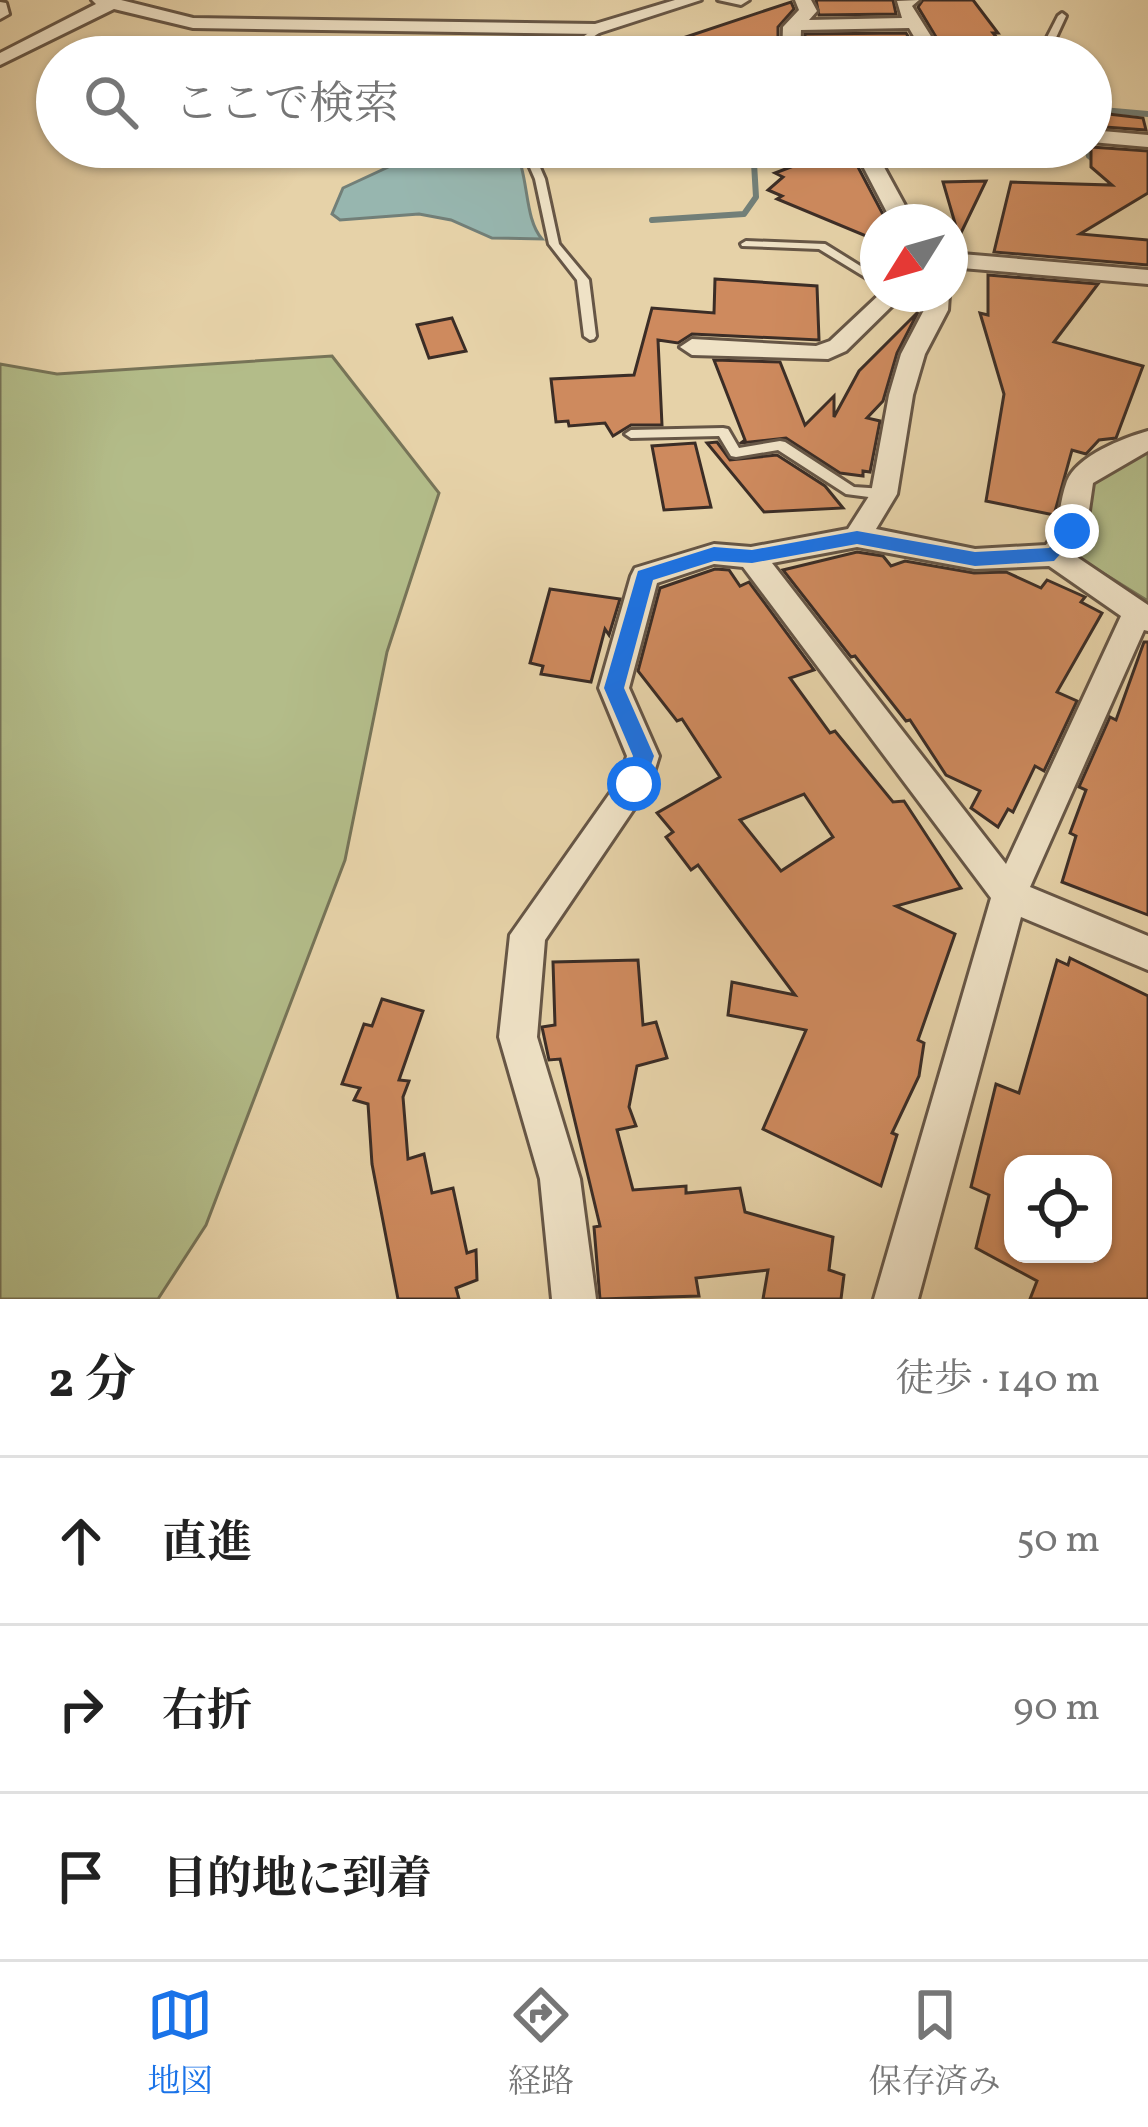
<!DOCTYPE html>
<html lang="ja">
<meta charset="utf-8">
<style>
body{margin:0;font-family:Vollkorn,"Noto Serif JP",serif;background:#f6f6f6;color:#222}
.controls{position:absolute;right:36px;bottom:36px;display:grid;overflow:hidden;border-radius:24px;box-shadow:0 3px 9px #0004}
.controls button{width:108px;height:108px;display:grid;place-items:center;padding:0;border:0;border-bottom:3px solid #e0e0e0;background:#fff;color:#222;font:60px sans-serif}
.compass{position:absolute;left:860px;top:204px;width:108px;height:108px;border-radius:50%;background:#fff;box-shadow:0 3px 9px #0004;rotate:233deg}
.stop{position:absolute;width:36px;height:36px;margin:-27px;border:9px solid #1a73e8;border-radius:50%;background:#fff}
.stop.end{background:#1a73e8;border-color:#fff;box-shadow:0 3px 12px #0008}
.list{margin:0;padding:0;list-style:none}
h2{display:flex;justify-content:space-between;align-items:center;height:156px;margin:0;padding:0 48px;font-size:51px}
h2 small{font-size:39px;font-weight:400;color:#767676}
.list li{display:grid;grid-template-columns:78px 1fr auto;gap:36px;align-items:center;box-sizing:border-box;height:168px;padding:0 48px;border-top:3px solid #e0e0e0}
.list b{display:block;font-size:45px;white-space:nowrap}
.list em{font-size:39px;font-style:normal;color:#767676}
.icon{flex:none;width:66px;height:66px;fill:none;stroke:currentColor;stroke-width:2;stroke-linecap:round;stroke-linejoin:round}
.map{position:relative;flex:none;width:1148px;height:1299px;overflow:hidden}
.search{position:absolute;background:#fff;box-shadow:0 3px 9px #0004;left:36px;right:36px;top:36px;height:132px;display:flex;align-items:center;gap:30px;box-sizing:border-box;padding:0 42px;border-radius:66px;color:#767676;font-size:45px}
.sheet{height:660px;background:#fff}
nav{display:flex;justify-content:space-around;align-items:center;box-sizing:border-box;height:168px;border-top:3px solid #e0e0e0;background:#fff;font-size:33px;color:#767676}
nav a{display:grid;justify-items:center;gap:6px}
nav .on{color:#1a73e8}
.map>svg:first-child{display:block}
</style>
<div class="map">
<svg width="1148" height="1299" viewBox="0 0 1148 1299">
<rect width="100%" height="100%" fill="#e6d2a8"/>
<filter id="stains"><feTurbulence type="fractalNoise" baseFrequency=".00167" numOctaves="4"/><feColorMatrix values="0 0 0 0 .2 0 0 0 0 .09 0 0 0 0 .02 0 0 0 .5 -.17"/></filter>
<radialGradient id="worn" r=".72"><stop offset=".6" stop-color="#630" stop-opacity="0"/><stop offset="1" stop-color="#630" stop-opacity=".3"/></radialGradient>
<g fill="#b3bc89" stroke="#777458" stroke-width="3">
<path d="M 332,356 L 439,493 L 387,652 L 345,860 L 206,1225 L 158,1299 L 0,1299 L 0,364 L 57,374 Z"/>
<path d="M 1148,450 L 1148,601 L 1074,555 L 1073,547 L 1083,539 C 1092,473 1088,478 1148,450 Z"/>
</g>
<path fill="#97b6af" stroke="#727f78" stroke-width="3" d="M 478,147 L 513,147 C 530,174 523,217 542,239 L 492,238 L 451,220 L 419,214 L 340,220 L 332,214 L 343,188 L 410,157 Z"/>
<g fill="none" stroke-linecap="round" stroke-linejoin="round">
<g stroke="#727f78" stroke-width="6">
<path d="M 1091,109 L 1148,114"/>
<path d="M 1087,147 L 1089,156 L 1103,167"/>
<path d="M 652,220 L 744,214 L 756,197 L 754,163 L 845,147"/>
</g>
</g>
<g fill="#ce8a5e" stroke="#3b2d26" stroke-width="3" fill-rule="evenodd">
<path d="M 816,0 L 893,0 L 896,14 L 819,15 Z"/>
<path d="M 923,0 L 973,0 L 998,33 L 993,33 L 998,39 L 988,39 L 993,44 L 964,47 L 970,57 L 948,57 L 918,7 Z"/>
<path d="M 791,2 L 794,9 L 778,27 L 778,57 L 646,57 L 680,39 Z"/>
<path d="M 906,33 L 921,57 L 805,57 L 805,34 Z"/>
<path d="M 1091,112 L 1143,118 L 1146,130 L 1091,126 Z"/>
<path d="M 1091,147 L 1148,151 L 1148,193 L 1080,234 L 1148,240 L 1148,265 L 994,252 L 1011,182 L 1112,185 L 1091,167 Z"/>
<path d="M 833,151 L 858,167 L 887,222 L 878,222 L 878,241 L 777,199 L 782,196 L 768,190 L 783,177 L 775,173 Z"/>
<path d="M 986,181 L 959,237 L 943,182 Z"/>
<path d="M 988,275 L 1098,284 L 1054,342 L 1143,366 L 1116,438 L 1099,440 L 1086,454 L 1072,450 L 1054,515 L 986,501 L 1004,394 L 980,313 L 988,315 Z"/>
<path d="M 715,279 L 817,286 L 819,340 L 692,334 L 678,343 L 658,340 L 662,425 L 631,425 L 613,436 L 605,423 L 569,426 L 568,421 L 556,422 L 551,379 L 634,375 L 652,308 L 714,313 Z"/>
<path d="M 918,312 L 897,353 L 883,401 L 867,418 L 880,421 L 870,472 L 863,471 L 863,476 L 840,473 L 786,438 L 741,443 L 745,440 L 714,360 L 780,362 L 805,425 L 834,396 L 834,417 L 859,371 Z"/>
<path d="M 452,318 L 466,351 L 429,358 L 417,325 Z"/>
<path d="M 717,442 L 730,460 L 777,455 L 825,486 L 843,508 L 764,512 L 707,443 Z"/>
<path d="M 695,443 L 711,507 L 664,510 L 652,446 Z"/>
<path d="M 857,552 L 883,556 L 891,566 L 905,561 L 974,573 L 1006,572 L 1041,588 L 1047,580 L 1085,597 L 1081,602 L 1102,613 L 1057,692 L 1077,701 L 1044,771 L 1035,766 L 1013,812 L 1008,809 L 998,827 L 971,808 L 980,791 L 946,775 L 910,720 L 906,721 L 855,656 L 851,657 L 783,570 Z"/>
<path d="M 715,569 L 729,570 L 740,586 L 749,582 L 814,670 L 790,678 L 830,733 L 835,731 L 893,802 L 904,801 L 961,888 L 896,906 L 955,934 L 918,1040 L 924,1043 L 919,1076 L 892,1133 L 897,1135 L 881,1186 L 763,1129 L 806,1030 L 728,1015 L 732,982 L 795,995 L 698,865 L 691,870 L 666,837 L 673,832 L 657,813 L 720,777 L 682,719 L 677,721 L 638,671 L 660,588 ZM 804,794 L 833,837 L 781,871 L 740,820 Z"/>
<path d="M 550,589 L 620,599 L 609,635 L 605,629 L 591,682 L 541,674 L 543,666 L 530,663 Z"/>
<path d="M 1144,642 L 1148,642 L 1148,915 L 1062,882 L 1076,836 L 1070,833 L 1086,790 L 1079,787 L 1110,717 L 1116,720 Z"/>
<path d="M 1070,958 L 1148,996 L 1148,1299 L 1030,1299 L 1037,1281 L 976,1248 L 989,1195 L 971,1187 L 996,1084 L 1019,1093 L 1057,960 L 1068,965 ZM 1013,1164 L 1103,1164 L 1103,1254 L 1013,1254 Z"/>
<path d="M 638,960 L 643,1025 L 656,1022 L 667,1058 L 637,1066 L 629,1107 L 636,1126 L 617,1130 L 633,1190 L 686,1186 L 686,1193 L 740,1188 L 745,1212 L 833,1237 L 829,1270 L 844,1275 L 841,1299 L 763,1299 L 768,1270 L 696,1278 L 699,1296 L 600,1299 L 594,1227 L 600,1226 L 560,1059 L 549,1060 L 542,1027 L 555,1025 L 553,962 Z"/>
<path d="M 382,999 L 423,1011 L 399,1080 L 409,1081 L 403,1097 L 408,1159 L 424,1154 L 432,1193 L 453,1188 L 467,1253 L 476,1250 L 477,1280 L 456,1288 L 459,1299 L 398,1299 L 372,1164 L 368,1104 L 354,1100 L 360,1088 L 342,1084 L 364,1024 L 372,1026 Z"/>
</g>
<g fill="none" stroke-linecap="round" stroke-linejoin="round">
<defs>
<g id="lane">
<path d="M 1062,13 L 1066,16 L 1047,57 L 1037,57 L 1058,16 Z"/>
<path d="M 602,24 L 609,26 L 564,57 L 553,57 Z"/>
<path d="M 521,147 L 531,147 L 545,179 L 559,244 L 589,280 L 596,336 L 594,339 L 590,340 L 584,336 L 577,280 L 549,244 L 535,179 Z"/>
<path d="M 746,241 L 825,244 L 878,277 L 878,285 L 819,249 L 742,246 L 741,244 Z"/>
<path d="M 723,428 L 728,429 L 739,448 L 780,441 L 785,442 L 854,487 L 884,489 L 891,494 L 884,499 L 846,494 L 778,450 L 736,457 L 731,456 L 719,436 L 631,438 L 625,434 L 631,430 Z"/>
</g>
<g id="street">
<path d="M 92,0 L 121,0 L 193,18 L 595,24 L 675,0 L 701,0 L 596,34 L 193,28 L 114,9 L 0,65 L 0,53 L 96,4 Z"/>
<path d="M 718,0 L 749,0 L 741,5 Z"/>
<path d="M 795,0 L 811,0 L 817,11 L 809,20 L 902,18 L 897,1 L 919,0 L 912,6 L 944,57 L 926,57 L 909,28 L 801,30 L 800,57 L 782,57 L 783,27 L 799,10 Z"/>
<path d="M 0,2 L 6,3 L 9,14 L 0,19 Z"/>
<path d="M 1091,130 L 1148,135 L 1148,147 L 1091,142 Z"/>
<path d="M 853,147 L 873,147 L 914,222 L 892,222 Z"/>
<path d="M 950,253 L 1148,270 L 1148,284 L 950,267 Z"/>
<path d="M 880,294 L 904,294 L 846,351 L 828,359 L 692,355 L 680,347 L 692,339 L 816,346 L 830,341 Z"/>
<path d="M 927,294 L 949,294 L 948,310 L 925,354 L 913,395 L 897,494 L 876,529 L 975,549 L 1046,545 C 1062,524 1058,505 1067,481 C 1077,456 1123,438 1148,431 L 1148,451 L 1093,483 L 1086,531 L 1071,553 L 1148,605 L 1148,631 L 1144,630 L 1030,887 L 1148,936 L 1148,970 L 1021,917 L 918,1299 L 874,1299 L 991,898 L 743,567 L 714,564 L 657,583 L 629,688 L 659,756 L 650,785 L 545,940 L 537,1037 L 580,1179 L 596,1299 L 552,1299 L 540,1179 L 499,1037 L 510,935 L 620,779 L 627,756 L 599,688 L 631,576 L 635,568 L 714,544 L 751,547 L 848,529 L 871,493 L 889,395 L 901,354 L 924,310 ZM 857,547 L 975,569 L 1049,566 L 1121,616 L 1006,864 L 772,563 Z"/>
</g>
</defs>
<use href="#lane" stroke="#665646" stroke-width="6"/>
<use href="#street" stroke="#665646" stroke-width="6"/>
<use href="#lane" fill="#efe2c6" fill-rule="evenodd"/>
<use href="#street" fill="#efe2c6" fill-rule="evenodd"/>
</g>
<path fill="#1a73e8" d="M 1072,525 L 1081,531 L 1054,561 L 975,566 L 857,544 L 752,563 L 714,561 L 653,580 L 624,688 L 654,756 L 642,791 L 627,791 L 624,784 L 633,756 L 604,688 L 638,571 L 714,547 L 752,550 L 857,531 L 975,552 L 1049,548 Z"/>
<rect width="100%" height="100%" filter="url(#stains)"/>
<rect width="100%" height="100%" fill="url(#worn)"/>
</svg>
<div class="controls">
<button><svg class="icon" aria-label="locate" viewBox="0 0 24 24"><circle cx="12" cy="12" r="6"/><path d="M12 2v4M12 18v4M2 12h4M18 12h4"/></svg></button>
</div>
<svg class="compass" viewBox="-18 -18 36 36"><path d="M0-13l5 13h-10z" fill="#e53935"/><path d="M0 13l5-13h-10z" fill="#767676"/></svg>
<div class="stop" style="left:634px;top:784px"></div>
<div class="stop end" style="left:1072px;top:531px"></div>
<div class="search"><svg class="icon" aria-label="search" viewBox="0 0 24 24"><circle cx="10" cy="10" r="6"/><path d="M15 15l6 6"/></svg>ここで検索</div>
</div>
<section class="sheet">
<h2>2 分<small>徒歩 · 140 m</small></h2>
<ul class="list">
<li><svg class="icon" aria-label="ahead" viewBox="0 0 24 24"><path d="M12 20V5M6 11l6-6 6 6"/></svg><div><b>直進</b></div><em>50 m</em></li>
<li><svg class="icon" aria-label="right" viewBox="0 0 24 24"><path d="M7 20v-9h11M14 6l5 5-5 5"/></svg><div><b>右折</b></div><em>90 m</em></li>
<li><svg class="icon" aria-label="arrive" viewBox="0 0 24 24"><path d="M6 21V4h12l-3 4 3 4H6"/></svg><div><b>目的地に到着</b></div></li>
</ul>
</section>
<nav>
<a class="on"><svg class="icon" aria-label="map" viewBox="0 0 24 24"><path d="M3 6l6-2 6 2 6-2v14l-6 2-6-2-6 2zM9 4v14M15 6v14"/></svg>地図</a>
<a><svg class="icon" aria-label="directions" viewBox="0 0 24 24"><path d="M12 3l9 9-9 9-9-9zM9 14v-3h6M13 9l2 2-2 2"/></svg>経路</a>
<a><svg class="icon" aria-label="saved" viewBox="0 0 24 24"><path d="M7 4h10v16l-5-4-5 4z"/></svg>保存済み</a>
</nav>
